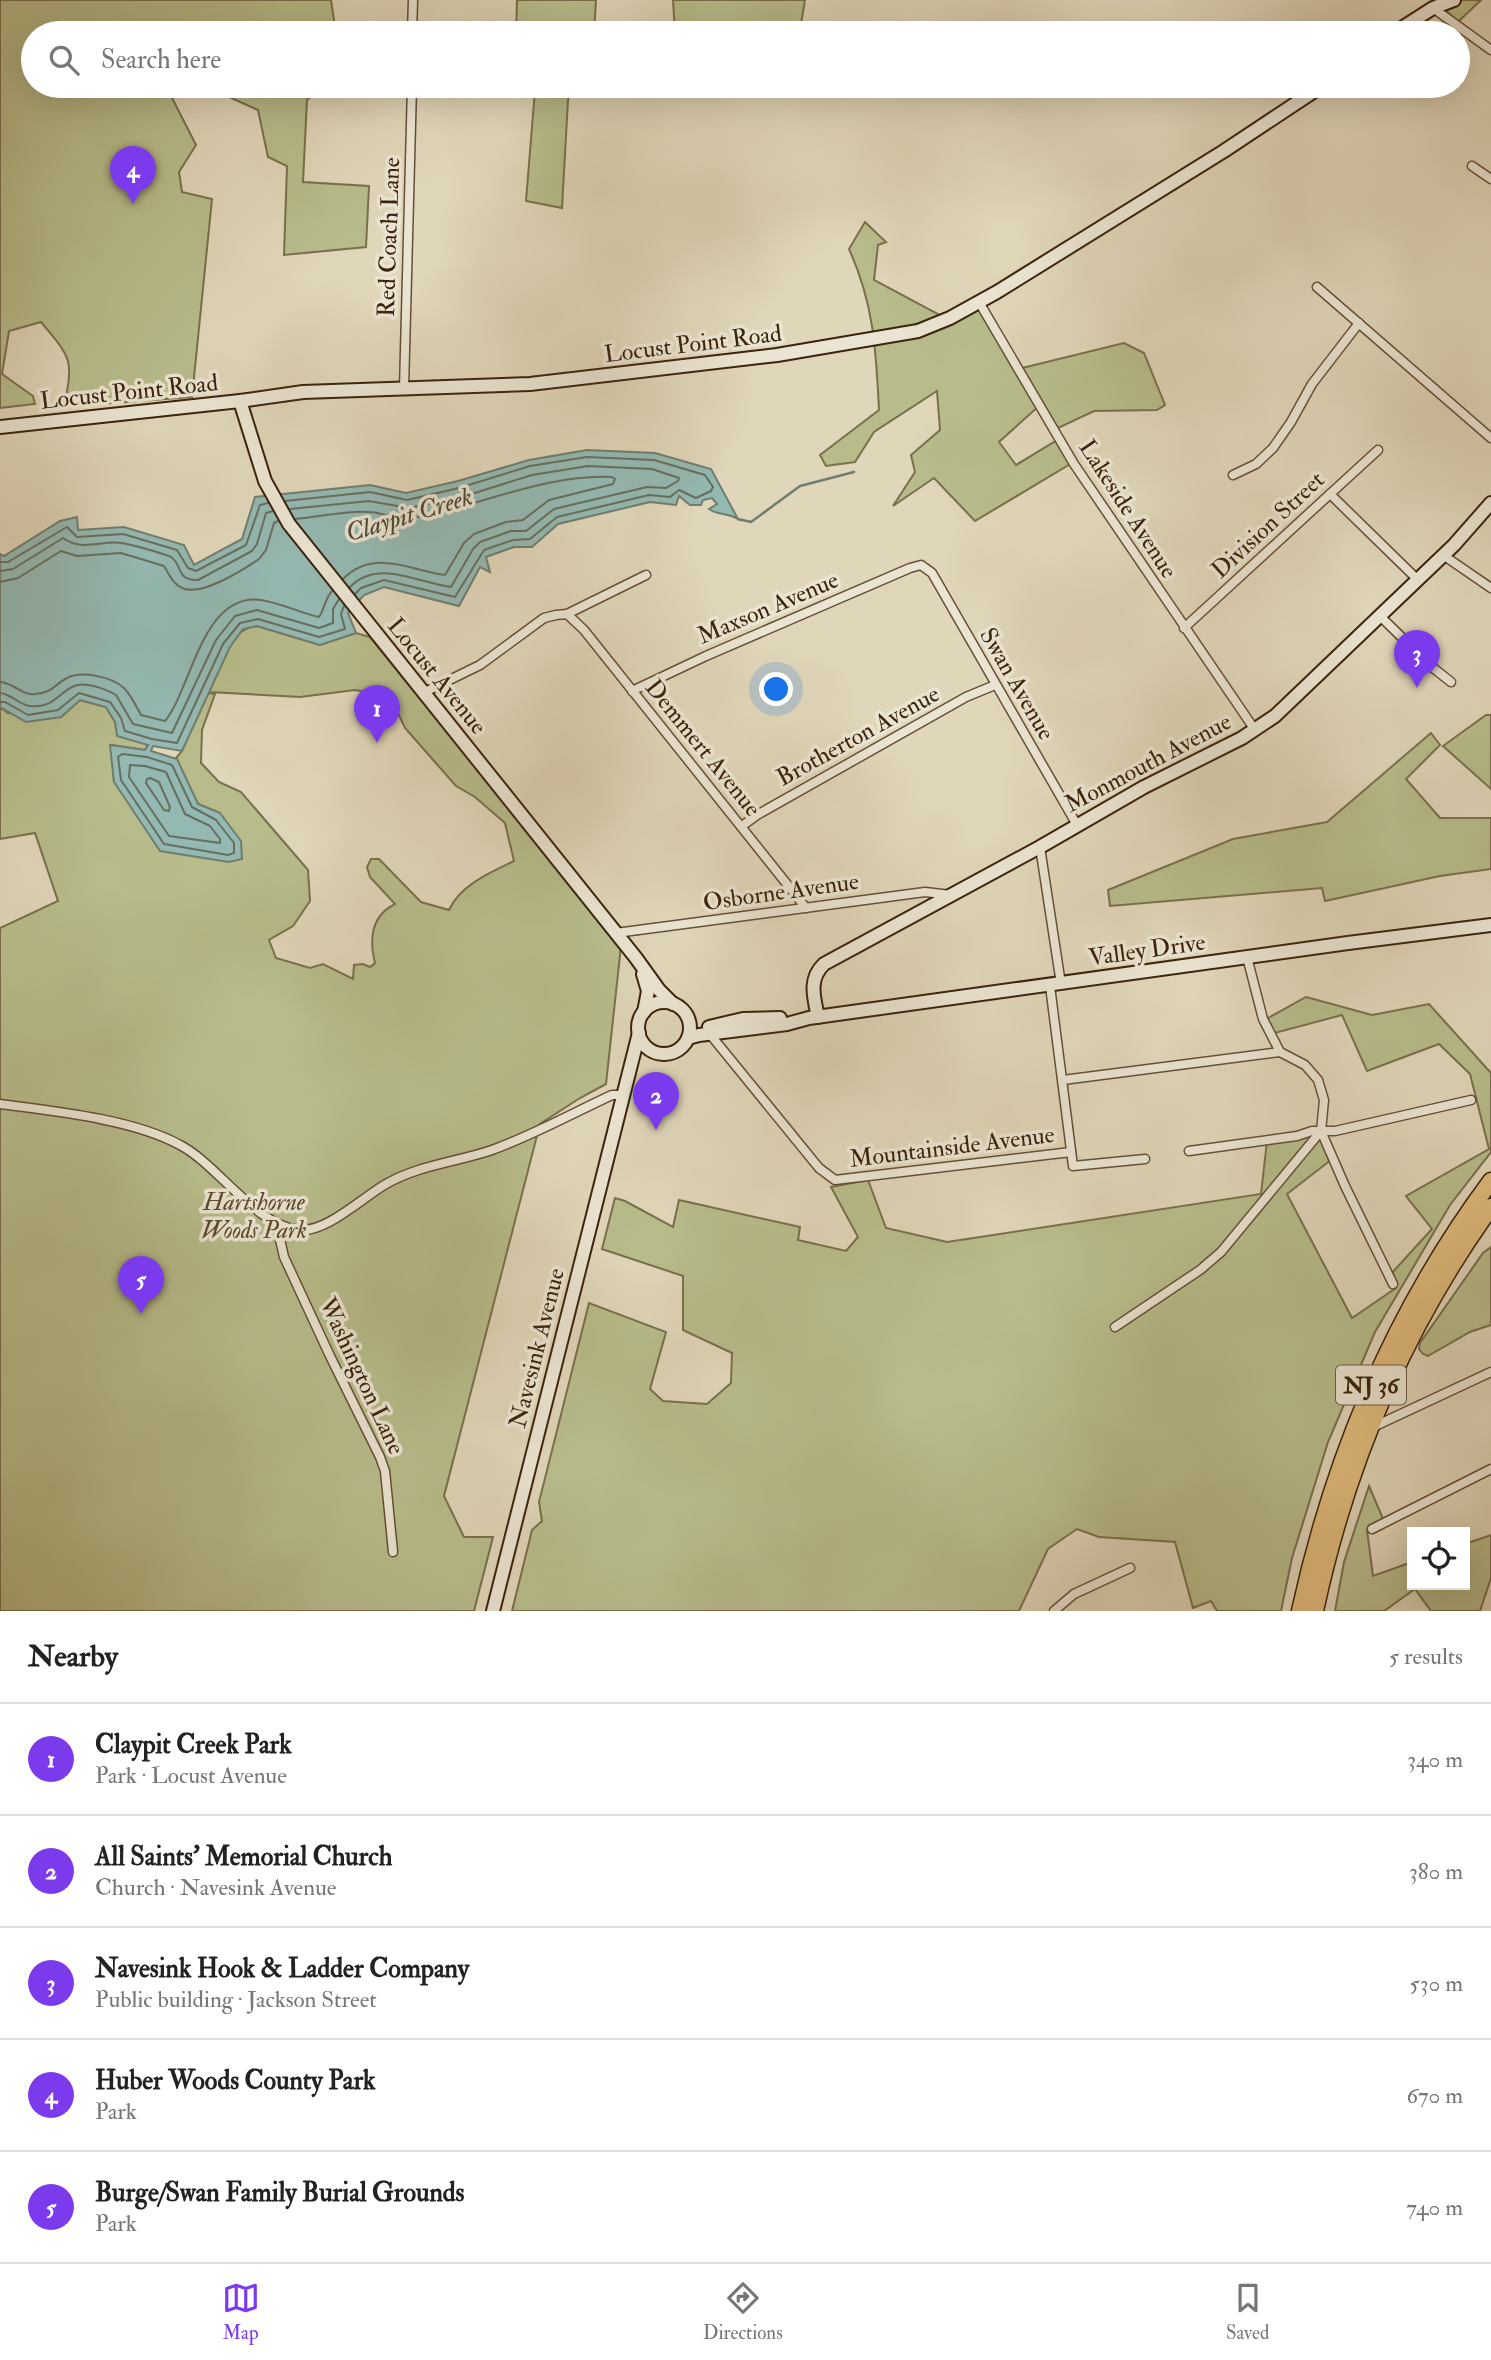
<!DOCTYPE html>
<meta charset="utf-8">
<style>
body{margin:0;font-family:"IM FELL Double Pica",serif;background:#f6f6f6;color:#222}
.controls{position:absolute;right:21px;bottom:21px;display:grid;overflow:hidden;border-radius:0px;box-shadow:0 7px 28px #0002}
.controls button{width:63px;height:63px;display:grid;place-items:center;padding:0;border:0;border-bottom:2px solid #e0e0e0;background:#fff;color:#222;font:35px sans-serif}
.you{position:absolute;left:777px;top:690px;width:24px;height:24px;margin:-18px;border:5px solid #fff;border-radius:50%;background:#1a73e8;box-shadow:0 0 0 10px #1a73e833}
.badge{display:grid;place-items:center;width:46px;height:46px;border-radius:50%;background:#7c3aed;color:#fff;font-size:23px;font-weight:700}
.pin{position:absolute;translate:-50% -58px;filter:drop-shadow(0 2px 4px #0008)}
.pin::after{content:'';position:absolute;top:37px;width:24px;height:21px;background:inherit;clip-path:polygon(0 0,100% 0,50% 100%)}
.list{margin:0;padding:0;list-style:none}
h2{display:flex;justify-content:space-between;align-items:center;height:91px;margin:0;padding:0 28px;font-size:30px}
h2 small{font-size:23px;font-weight:400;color:#767676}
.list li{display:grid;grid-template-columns:46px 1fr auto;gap:21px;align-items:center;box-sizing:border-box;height:112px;padding:0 28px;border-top:2px solid #e0e0e0}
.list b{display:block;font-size:26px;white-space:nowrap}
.list p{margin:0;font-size:23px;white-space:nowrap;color:#767676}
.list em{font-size:23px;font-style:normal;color:#767676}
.icon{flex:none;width:38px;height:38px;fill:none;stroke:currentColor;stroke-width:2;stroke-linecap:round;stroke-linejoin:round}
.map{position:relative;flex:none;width:1491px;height:1611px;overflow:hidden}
.search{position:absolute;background:#fff;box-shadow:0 7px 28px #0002;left:21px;right:21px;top:21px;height:77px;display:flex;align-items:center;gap:18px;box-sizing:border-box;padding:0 24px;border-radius:38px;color:#767676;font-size:26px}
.sheet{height:651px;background:#fff}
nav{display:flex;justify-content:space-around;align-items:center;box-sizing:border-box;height:98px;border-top:2px solid #e0e0e0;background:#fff;font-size:19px;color:#767676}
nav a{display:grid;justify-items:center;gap:4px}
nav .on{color:#7c3aed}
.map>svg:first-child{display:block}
</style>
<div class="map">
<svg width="1491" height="1611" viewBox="0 0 1491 1611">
<rect width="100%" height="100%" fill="#e0d6b9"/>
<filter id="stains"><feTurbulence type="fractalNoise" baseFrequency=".00286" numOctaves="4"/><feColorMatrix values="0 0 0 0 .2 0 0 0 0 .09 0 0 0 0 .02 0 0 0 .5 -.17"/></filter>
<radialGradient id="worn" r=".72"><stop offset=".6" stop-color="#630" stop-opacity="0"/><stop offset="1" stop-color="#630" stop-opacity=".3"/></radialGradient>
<g fill="#b8bc8b" stroke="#79704c" stroke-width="2">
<path d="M 0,0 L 331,0 L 336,33 L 33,33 L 33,86 L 166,86 L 196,145 L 179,172 L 182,192 L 212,199 L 192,397 L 72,406 L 72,401 L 65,401 C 75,358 68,355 41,322 L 9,331 L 2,374 L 33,396 L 35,404 L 0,408 Z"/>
<path d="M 517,0 L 596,0 L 594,33 L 516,33 Z"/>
<path d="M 673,0 L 805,0 L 801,24 L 786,25 L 785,33 L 749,33 L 749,30 L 675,33 Z"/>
<path d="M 1435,0 L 1481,0 L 1458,22 Z"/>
<path d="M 205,86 L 323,86 L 307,100 L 303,182 L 369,186 L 366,247 L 284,255 L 287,166 L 268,157 L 258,110 Z"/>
<path d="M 531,86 L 573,86 L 568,100 L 562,208 L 526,201 L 535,90 Z"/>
<path d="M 865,222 L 886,242 L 878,245 L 874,280 L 945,318 L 978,302 L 1018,369 L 1124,343 L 1144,353 L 1165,405 L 1157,410 L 1094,411 L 1054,430 L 1041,404 L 999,442 L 1016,465 L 1059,439 L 1072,463 L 975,521 L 934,478 L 893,506 L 915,472 L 911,455 L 940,430 L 937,391 L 874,432 L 855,462 L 826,466 L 820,455 L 879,410 C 876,350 874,304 849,249 Z"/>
<path d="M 257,626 L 320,645 L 356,633 L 370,637 L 621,946 L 606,1084 L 580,1098 L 540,1124 L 444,1496 L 464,1537 L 493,1537 L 474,1611 L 0,1611 L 0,928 L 58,901 L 35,833 L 0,839 L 0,707 L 8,713 L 61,717 L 80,700 L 106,707 L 115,722 L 148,745 L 145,750 L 111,745 L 114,782 L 220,813 L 198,804 L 176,758 L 182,751 L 208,693 L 215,694 L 202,730 L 201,763 L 219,782 L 241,792 L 308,870 L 310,901 L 293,926 L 269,940 L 276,958 L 310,968 L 323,964 L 353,979 L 354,965 L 363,964 L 370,967 L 375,963 C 369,939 371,916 395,904 L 370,877 L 367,867 L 371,859 L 379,859 L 421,902 L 449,910 C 460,885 491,872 514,861 L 505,823 L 475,797 L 456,786 L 405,728 L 390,696 L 355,690 L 300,697 L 209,692 C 216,676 230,635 246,629 C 249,627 253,627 257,626 Z"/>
<path d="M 1486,715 L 1491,715 L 1491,789 L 1443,746 Z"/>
<path d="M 1431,733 L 1440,745 L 1406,779 L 1440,818 L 1491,818 L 1491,869 L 1440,876 L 1325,901 L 1322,888 L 1110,906 L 1108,890 L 1233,839 L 1327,822 Z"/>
<path d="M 1306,997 L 1372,1015 L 1429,1004 L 1491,1073 L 1491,1152 L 1450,1205 L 1375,1332 L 1328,1442 L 1292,1558 L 1281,1611 L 1217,1611 L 1211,1601 L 1193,1608 L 1175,1542 L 1099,1537 L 1077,1529 L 1048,1549 L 1019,1611 L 512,1611 L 532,1530 L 542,1521 L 539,1502 L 589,1303 L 666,1332 L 650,1389 L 663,1401 L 707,1404 L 731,1383 L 732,1353 L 683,1330 L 683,1276 L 602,1249 L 615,1198 L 625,1201 L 673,1227 L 679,1200 L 800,1227 L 798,1240 L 846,1251 L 858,1237 L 831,1187 L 868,1180 L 886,1228 L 947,1242 L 1261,1194 L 1267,1141 L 1321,1132 L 1331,1160 L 1287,1194 L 1352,1318 L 1396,1288 L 1390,1275 L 1432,1229 L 1406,1196 L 1489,1149 L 1470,1074 L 1439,1044 L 1367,1071 L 1342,1015 L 1267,1035 L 1261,1022 Z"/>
<path d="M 1491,1247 L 1491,1325 L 1470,1332 L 1428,1356 L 1423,1354 L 1419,1349 L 1420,1343 L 1483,1253 Z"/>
<path d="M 1369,1486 L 1384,1521 L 1367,1530 L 1373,1576 L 1412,1562 L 1412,1585 L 1465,1585 L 1465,1544 L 1491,1535 L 1491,1578 L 1480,1611 L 1431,1611 L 1415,1589 L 1384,1611 L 1335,1611 L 1344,1562 Z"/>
</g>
<path fill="#94b9b2" stroke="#707d70" stroke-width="2" d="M 587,450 L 655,453 L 711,469 L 738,519 C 728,513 717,515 709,509 L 717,504 L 712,498 L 703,500 L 701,505 L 690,505 L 679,496 L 676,505 L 650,502 L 558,524 L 532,547 L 514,547 L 486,557 L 490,572 L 480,567 L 459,606 L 384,587 L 364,595 L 348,613 L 356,633 L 320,645 L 257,626 L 243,629 L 230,647 L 182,751 L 153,746 L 151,751 L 177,759 L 198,804 L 220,813 L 241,841 L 242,859 L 229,862 L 160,851 L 114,782 L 110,745 L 145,750 L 148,745 L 117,736 L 115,722 L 106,707 L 80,700 L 61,717 L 26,722 L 0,707 L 0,554 L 4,556 L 60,521 L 77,517 L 78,530 L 124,527 L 184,545 L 194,565 L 242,539 L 255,497 L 370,485 L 406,493 L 458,481 L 529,460 Z"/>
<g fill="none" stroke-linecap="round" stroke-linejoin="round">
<g stroke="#676e5f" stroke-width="2">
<path d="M 285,501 L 370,492 L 407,500 L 459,488 L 530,466 L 587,457 L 654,460 L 705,475 L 713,487 L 711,491 L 696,498 L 679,490 L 670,497 L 649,495 L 557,517 L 530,539 L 513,540 L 484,550 L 455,597 L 384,580 L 361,588 L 355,594"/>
<path d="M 290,509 L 369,501 L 409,508 L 462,497 L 532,475 L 588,466 L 652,469 L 679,478 L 678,481 L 666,488 L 647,487 L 554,509 L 526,531 L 511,531 L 480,542 L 473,549 L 451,587 C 418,583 378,558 350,587"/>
<path d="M 295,519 C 317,517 350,510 370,512 C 385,513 398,521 413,518 C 480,506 544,474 612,477 L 615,479 L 613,484 L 549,500 L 523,520 L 506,522 L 474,534 L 464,543 L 445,575 C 409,570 374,548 343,579"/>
<path d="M 0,562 L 8,562 L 67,527 L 77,537 L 123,534 L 177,550 L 188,568 L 196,571 L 246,545 L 260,505 L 268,503"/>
<path d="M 0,571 L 13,569 L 63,538 C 82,552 101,540 122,543 C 130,544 165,554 171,557 C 183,565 176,581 198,580 L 252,551 L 257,544 L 266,513 L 273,511"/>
<path d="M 0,582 L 18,578 L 61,551 L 77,556 L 121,553 L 164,566 C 169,574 172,583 182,588 C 201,597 243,570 259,559 L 266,550 L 274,523 L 278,521"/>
<path d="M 0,682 C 14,683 23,696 35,694 C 53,693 53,685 67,678 C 81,670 112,677 124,688 C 131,695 136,706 141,715 L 165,721 C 192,688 202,592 261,600 C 281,603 300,613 319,617 C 324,611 324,600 332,591"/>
<path d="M 0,693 C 12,694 19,705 30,706 C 54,708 57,694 74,686 C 84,681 106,689 116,695 L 133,724 L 172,733 L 216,640 L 235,616 L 257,610 L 319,628 L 333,623 L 333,609 L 339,599"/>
<path d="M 0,702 L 5,702 L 28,715 L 58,710 L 79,693 L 110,702 L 121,718 L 125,731 L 152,739 L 177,743 L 223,644 L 240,623 L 258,619 L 319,637 L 345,629 L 341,614 L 344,606"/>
<path d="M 122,754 L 147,757 L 172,765 L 192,807 L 216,820 L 234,843 L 234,853 L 228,855 L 164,844 L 121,780 L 118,757 Z"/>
<path d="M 130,765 L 145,766 L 166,772 L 185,814 L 210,826 L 220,839 L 220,843 L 169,836 L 129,777 Z"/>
<path d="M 150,778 L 159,782 L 170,807 L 169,811 L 164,810 L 146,783 L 147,779 Z"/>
</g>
<path stroke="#707d70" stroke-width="2.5" d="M 738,519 L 751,522 L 800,486 L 854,472"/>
<defs>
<g id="street">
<path d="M 1433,8 L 1491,50"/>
<path d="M 412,33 L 413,0"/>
<path d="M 1472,166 L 1491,179"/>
<path d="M 1317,287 L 1491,438"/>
<path d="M 979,302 L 1074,464 L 1255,730"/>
<path d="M 404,389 L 412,86"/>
<path d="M 1233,475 L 1256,464 L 1273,448 L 1291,422 L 1312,384 L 1359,323"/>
<path d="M 1330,494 L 1417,579"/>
<path d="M 1443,555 L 1491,588"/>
<path d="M 567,614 L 584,630 L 806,908"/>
<path d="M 1380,616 L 1432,667 L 1451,682"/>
<path d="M 1184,628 L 1378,450"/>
<path d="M 632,691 L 706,656 L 910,568 L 921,565 L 932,573 L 1077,825"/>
<path d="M 423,693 L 480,665 L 544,618 L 556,615 L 567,614 L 646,575"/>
<path d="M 742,826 L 757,815 L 966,697 L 995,685"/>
<path d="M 1040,847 L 1061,984"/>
<path d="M 616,933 L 925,892 L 951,895"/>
<path d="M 1050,986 L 1073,1166 L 1145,1159"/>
<path d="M 709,1033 L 819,1168 L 835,1180 L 1071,1152"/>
<path d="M 1063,1080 L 1280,1052"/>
<path d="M 0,1104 C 53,1111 133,1119 180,1145 C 217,1164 256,1226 299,1230 C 326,1233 363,1197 386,1184 C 419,1165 457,1162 492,1150 C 533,1135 573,1113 612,1095 L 623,1095"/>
<path d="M 1321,1131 L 1345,1186 L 1393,1284"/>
<path d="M 1189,1151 L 1297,1136 L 1312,1131 L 1335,1131 L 1471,1100"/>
<path d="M 276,1222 L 284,1257 L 330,1356 L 380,1457 L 385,1471 L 393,1552"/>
<path d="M 1115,1327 L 1200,1270 L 1221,1252 L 1321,1131 L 1324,1100 L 1318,1080 L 1305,1065 L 1280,1052 L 1263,1019 L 1247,957"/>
<path d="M 1373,1427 L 1491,1372"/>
<path d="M 1372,1529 L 1491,1469"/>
<path d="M 1054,1611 L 1074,1594 L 1130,1568"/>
</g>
<g id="secondary">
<path d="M 1394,33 L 1433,8 L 1454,0"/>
<path d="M 240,401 L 265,481 L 289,524 L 636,958 L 659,990 L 673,1004"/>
<path d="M 0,427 L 240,401 L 303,392 L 530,384 L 777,355 L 918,331 L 950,318 L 997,292 L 1224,151 L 1322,86"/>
<path d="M 643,974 L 648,991 L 644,1012"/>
<circle cx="664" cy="1028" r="26"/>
<path d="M 818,1017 C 814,998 808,979 824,964 L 1040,847 L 1144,787 L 1242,738 L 1275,716 L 1454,545 L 1491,503"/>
<path d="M 709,1027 L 743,1019 L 780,1018"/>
<path d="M 688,1038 L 699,1035 L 787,1024 L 809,1018 L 1348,943 L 1491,925"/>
<path d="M 493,1611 L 639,1033"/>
</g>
<g id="highway">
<path d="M 1300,1611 C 1334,1455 1395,1310 1491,1181"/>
<path d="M 1315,1611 C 1346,1465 1404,1328 1491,1207"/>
</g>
</defs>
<use href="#street" stroke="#645037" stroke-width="11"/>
<use href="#secondary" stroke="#3a240c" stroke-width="16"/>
<use href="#highway" stroke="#3a240c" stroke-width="19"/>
<use href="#street" stroke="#ebe4d2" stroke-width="8"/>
<use href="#secondary" stroke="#ebe4d2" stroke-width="12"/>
<use href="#highway" stroke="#e0bb7c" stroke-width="16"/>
</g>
<g text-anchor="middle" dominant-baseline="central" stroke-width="7" stroke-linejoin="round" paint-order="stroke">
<rect fill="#ebe4d2" stroke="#6f5e47" stroke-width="2" x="1336" y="1365.5" width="70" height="39" rx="5"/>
<g font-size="23" font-weight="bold" fill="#3a240c">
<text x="1371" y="1385">NJ 36</text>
</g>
<g font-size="24" fill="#3a240c" stroke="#ebe4d2">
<text transform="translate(389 237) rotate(-88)">Red Coach Lane</text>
<text transform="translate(693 344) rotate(-7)">Locust Point Road</text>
<text transform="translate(129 392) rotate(-6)">Locust Point Road</text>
<text transform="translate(1128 509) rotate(57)">Lakeside Avenue</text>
<text transform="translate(1268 525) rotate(-43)">Division Street</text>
<text transform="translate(768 608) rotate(-23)">Maxson Avenue</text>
<text transform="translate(437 676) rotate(51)">Locust Avenue</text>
<text transform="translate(1017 684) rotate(60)">Swan Avenue</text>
<text transform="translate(858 736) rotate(-29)">Brotherton Avenue</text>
<text transform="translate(703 748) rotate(51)">Demmert Avenue</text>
<text transform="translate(1148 763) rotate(-28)">Monmouth Avenue</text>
<text transform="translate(781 892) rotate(-8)">Osborne Avenue</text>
<text transform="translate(1147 950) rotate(-8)">Valley Drive</text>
<text transform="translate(952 1147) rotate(-7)">Mountainside Avenue</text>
<text transform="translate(537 1348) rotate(-76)">Navesink Avenue</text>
<text transform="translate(362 1376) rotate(65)">Washington Lane</text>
</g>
<g font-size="24" font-style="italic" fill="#5a4a2c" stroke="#ebe4d2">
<text x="254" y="1202">Hartshorne<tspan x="254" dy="28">Woods Park</tspan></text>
</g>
<g font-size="26" font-style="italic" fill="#504936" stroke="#ebe4d2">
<text transform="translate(409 515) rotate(-17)">Claypit Creek</text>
</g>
</g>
<rect width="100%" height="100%" filter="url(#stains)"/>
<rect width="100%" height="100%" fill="url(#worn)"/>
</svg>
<div class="controls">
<button><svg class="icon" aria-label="locate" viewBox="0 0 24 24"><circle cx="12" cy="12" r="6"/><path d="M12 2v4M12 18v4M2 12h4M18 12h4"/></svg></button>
</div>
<div class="you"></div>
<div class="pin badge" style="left:377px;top:743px">1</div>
<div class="pin badge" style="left:656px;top:1130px">2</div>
<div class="pin badge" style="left:1417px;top:688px">3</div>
<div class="pin badge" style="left:133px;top:204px">4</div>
<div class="pin badge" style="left:141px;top:1314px">5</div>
<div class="search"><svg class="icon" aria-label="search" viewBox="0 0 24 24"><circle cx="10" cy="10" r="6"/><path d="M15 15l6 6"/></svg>Search here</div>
</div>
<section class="sheet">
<h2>Nearby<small>5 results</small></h2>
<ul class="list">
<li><span class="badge">1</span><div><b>Claypit Creek Park</b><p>Park · Locust Avenue</p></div><em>340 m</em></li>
<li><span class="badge">2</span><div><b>All Saints' Memorial Church</b><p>Church · Navesink Avenue</p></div><em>380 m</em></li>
<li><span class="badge">3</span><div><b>Navesink Hook &amp; Ladder Company</b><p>Public building · Jackson Street</p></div><em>530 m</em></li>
<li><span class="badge">4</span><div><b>Huber Woods County Park</b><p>Park</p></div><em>670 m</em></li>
<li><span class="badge">5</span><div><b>Burge/Swan Family Burial Grounds</b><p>Park</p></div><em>740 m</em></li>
</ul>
</section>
<nav>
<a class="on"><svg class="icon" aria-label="map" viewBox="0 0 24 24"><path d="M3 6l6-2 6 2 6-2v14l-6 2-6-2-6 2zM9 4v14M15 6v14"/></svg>Map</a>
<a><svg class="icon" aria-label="directions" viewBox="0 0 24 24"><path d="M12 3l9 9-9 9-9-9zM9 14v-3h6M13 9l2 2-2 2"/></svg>Directions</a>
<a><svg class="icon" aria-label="saved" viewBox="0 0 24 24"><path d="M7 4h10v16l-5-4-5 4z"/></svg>Saved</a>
</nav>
